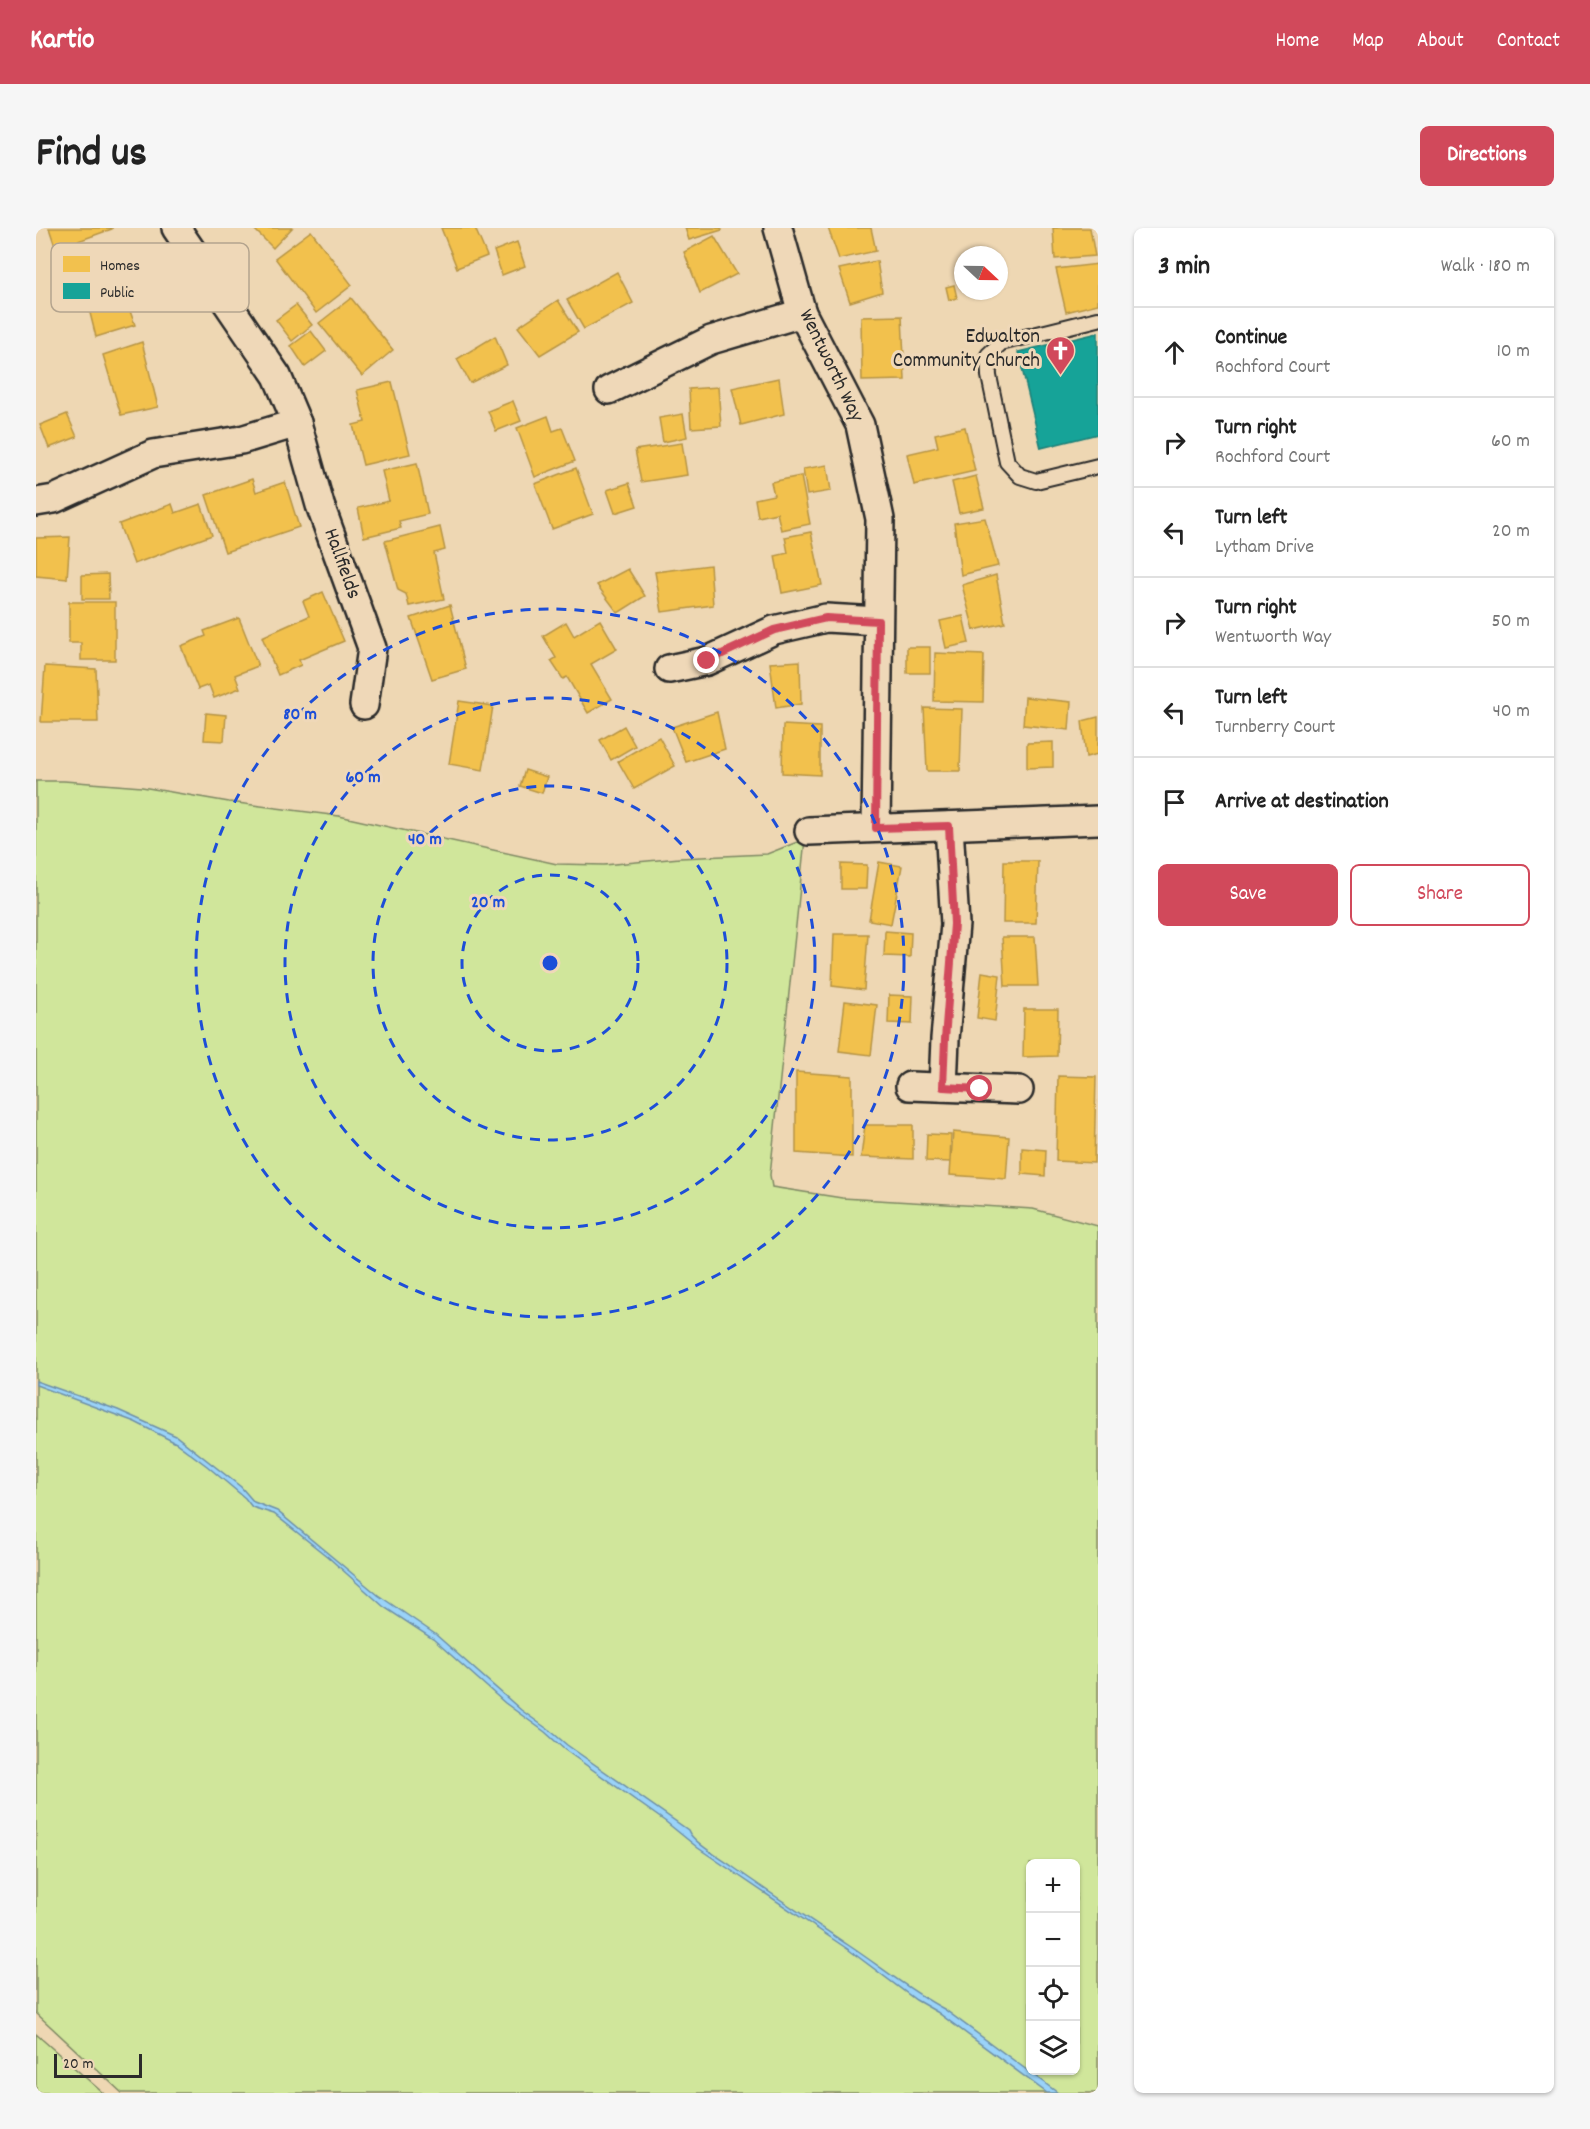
<!DOCTYPE html>
<meta charset="utf-8">
<style>
body{margin:0;font-family:Dekko,sans-serif;background:#f6f6f6;color:#222}
.controls{position:absolute;right:18px;bottom:18px;display:grid;overflow:hidden;border-radius:9px;box-shadow:0 2px 4px #0004}
.controls button{width:54px;height:54px;display:grid;place-items:center;padding:0;border:0;border-bottom:2px solid #e0e0e0;background:#fff;color:#222;font:30px sans-serif}
.compass{position:absolute;left:918px;top:18px;width:54px;height:54px;border-radius:50%;background:#fff;box-shadow:0 2px 4px #0004;rotate:112deg}
.scale{position:absolute;left:18px;bottom:15px;width:88px;box-sizing:border-box;padding-left:6px;border:3px solid #2b2b2b;border-top:0;font-size:16px;line-height:21px;white-space:nowrap;color:#2b2b2b;-webkit-text-stroke:4px #efd8b8;paint-order:stroke}
.stop{position:absolute;width:18px;height:18px;margin:-14px;border:4px solid #d1495b;border-radius:50%;background:#fff}
.stop.end{background:#d1495b;border-color:#fff;box-shadow:0 2px 6px #0008}
.list{margin:0;padding:0;list-style:none}
h2{display:flex;justify-content:space-between;align-items:center;height:78px;margin:0;padding:0 24px;font-size:26px}
h2 small{font-size:20px;font-weight:400;color:#767676}
.list li{display:grid;grid-template-columns:39px 1fr auto;gap:18px;align-items:center;box-sizing:border-box;height:90px;padding:0 24px;border-top:2px solid #e0e0e0}
.list b{display:block;font-size:22px;white-space:nowrap}
.list p{margin:0;font-size:20px;white-space:nowrap;color:#767676}
.list em{font-size:20px;font-style:normal;color:#767676}
.actions{display:flex;gap:12px;padding:18px 24px}
.actions a{flex:1;padding:14px 0;border:2px solid #d1495b;border-radius:9px;text-align:center;font-size:21px;color:#d1495b}
.actions .main{background:#d1495b;color:#fff}
.icon{flex:none;width:33px;height:33px;fill:none;stroke:currentColor;stroke-width:2;stroke-linecap:round;stroke-linejoin:round}
.map{position:relative;flex:none;width:1062px;height:1865px;overflow:hidden;border-radius:9px}
header{display:flex;align-items:center;gap:36px;box-sizing:border-box;height:84px;padding:0 30px;background:#d1495b;color:#fff}
header strong{font-size:28px}
nav{display:flex;gap:33px;margin-inline-start:auto;font-size:21px}
.intro{display:flex;align-items:center;justify-content:space-between;box-sizing:border-box;height:144px;padding:0 36px}
h1{margin:0;font-size:42px}
.button{padding:15px 27px;border-radius:9px;background:#d1495b;color:#fff;font-size:21px;font-weight:700}
main{display:flex;gap:36px;padding:0 36px}
aside{flex:1;background:#fff;border-radius:9px;box-shadow:0 2px 4px #0004}
.map>svg:first-child{display:block}
</style>
<header>
<strong>Kartio</strong>
<nav><a>Home</a><a>Map</a><a>About</a><a>Contact</a></nav>
</header>
<div class="intro"><h1>Find us</h1><a class="button">Directions</a></div>
<main>
<div class="map">
<svg width="1062" height="1865" viewBox="0 0 1062 1865">
<rect width="100%" height="100%" fill="#eed7b3"/>
<filter id="ink" filterUnits="userSpaceOnUse"><feTurbulence type="fractalNoise" baseFrequency=".0167" numOctaves="2"/><feDisplacementMap in="SourceGraphic" scale="12" xChannelSelector="R" yChannelSelector="G"/><feConvolveMatrix kernelMatrix="1 2 1 2 8 2 1 2 1" color-interpolation-filters="sRGB"/></filter>
<g filter="url(#ink)">
<g fill="#d0e69b" stroke="#7e8863" stroke-width="1.5" fill-rule="evenodd">
<path d="M 0,553 L 28,553 L 106,559 L 193,574 L 303,588 L 521,636 L 568,637 L 644,630 L 731,626 L 769,611 L 734,947 L 736,959 L 806,970 L 997,981 L 1062,998 L 1062,1865 L 86,1865 L 0,1785 ZM 994,1636 L 1040,1636 L 1040,1842 L 994,1842 Z"/>
<path d="M 0,1806 L 67,1865 L 0,1865 Z"/>
</g>
<path fill="#9ad3f9" stroke="#6e90a7" stroke-width="1.5" d="M 0,1153 L 82,1182 L 140,1208 L 205,1259 L 218,1274 L 241,1283 L 342,1367 L 399,1406 L 485,1482 L 517,1505 L 531,1517 L 652,1602 C 656,1614 686,1631 697,1639 C 735,1666 774,1691 812,1717 C 844,1738 874,1763 908,1781 L 1022,1865 L 1011,1865 L 901,1784 L 880,1772 L 813,1722 L 662,1620 L 630,1594 L 529,1522 L 509,1504 L 469,1475 L 397,1411 L 348,1379 L 292,1329 L 238,1286 L 216,1279 L 209,1270 L 171,1238 L 140,1215 L 99,1194 L 0,1157 Z"/>
<g fill="#f2c14e" stroke="#b69444" stroke-width="1.5">
<path d="M 13,0 L 76,0 L 76,1 L 20,21 Z"/>
<path d="M 217,0 L 256,0 L 237,20 Z"/>
<path d="M 405,0 L 439,0 L 451,28 L 421,40 Z"/>
<path d="M 649,0 L 685,0 L 686,2 L 653,12 Z"/>
<path d="M 792,0 L 835,0 L 840,23 L 803,31 Z"/>
<path d="M 1017,0 L 1054,0 L 1059,28 L 1019,31 Z"/>
<path d="M 275,3 L 316,57 L 280,85 L 239,30 Z"/>
<path d="M 678,8 L 701,46 L 664,65 L 648,24 Z"/>
<path d="M 481,14 L 489,38 L 466,47 L 458,23 Z"/>
<path d="M 841,33 L 846,64 L 814,74 L 803,41 Z"/>
<path d="M 77,35 L 99,97 L 60,109 L 44,45 Z"/>
<path d="M 1062,36 L 1062,76 L 1030,84 L 1020,41 Z"/>
<path d="M 581,44 L 597,75 L 548,101 L 531,72 Z"/>
<path d="M 918,57 L 921,70 L 913,72 L 910,59 Z"/>
<path d="M 315,70 L 357,122 L 326,148 L 283,95 Z"/>
<path d="M 522,72 L 542,104 L 504,127 L 482,99 Z"/>
<path d="M 260,77 L 276,97 L 256,113 L 240,92 Z"/>
<path d="M 866,88 L 869,152 L 826,153 L 825,89 Z"/>
<path d="M 275,103 L 290,123 L 269,139 L 255,118 Z"/>
<path d="M 459,108 L 471,137 L 434,155 L 421,131 Z"/>
<path d="M 106,114 L 122,179 L 85,187 L 67,127 Z"/>
<path d="M 743,150 L 748,186 L 705,197 L 696,160 Z"/>
<path d="M 356,154 L 374,226 L 327,237 L 317,197 L 329,194 L 321,162 Z"/>
<path d="M 682,159 L 685,198 L 655,200 L 653,161 Z"/>
<path d="M 477,173 L 485,193 L 460,203 L 452,183 Z"/>
<path d="M 31,186 L 41,209 L 13,220 L 4,197 Z"/>
<path d="M 647,186 L 651,209 L 627,214 L 623,190 Z"/>
<path d="M 512,188 L 517,203 L 526,200 L 539,233 L 499,249 L 481,200 Z"/>
<path d="M 929,199 L 939,243 L 878,257 L 871,226 L 902,219 L 899,206 Z"/>
<path d="M 646,215 L 651,247 L 605,254 L 599,222 Z"/>
<path d="M 381,235 L 392,286 L 363,293 L 365,300 L 328,309 L 322,280 L 353,273 L 346,243 Z"/>
<path d="M 791,237 L 795,263 L 771,267 L 767,241 Z"/>
<path d="M 540,240 L 557,286 L 516,301 L 499,256 Z"/>
<path d="M 765,248 L 774,296 L 745,302 L 741,285 L 722,289 L 719,271 L 738,267 L 735,254 Z"/>
<path d="M 940,248 L 948,280 L 923,285 L 916,254 Z"/>
<path d="M 216,251 L 220,264 L 249,254 L 263,299 L 189,324 L 170,267 Z"/>
<path d="M 593,255 L 601,278 L 579,285 L 571,262 Z"/>
<path d="M 136,276 L 139,285 L 165,276 L 176,307 L 98,336 L 83,296 Z"/>
<path d="M 949,290 L 962,338 L 925,347 L 918,295 Z"/>
<path d="M 404,299 L 409,322 L 398,325 L 408,371 L 373,378 L 370,366 L 362,362 L 349,313 Z"/>
<path d="M 775,304 L 786,357 L 746,365 L 739,328 L 752,325 L 749,309 Z"/>
<path d="M 34,309 L 31,351 L 0,348 L 0,310 Z"/>
<path d="M 674,337 L 677,377 L 626,384 L 619,344 Z"/>
<path d="M 592,341 L 609,368 L 582,385 L 561,357 Z"/>
<path d="M 72,346 L 73,371 L 46,371 L 46,347 Z"/>
<path d="M 960,347 L 969,395 L 938,402 L 926,357 Z"/>
<path d="M 287,364 L 308,413 L 263,432 L 265,437 L 242,447 L 226,409 L 273,388 L 267,373 Z"/>
<path d="M 33,374 L 79,374 L 79,432 L 45,432 L 45,415 L 33,415 Z"/>
<path d="M 414,377 L 430,441 L 396,451 L 375,390 Z"/>
<path d="M 927,388 L 933,415 L 910,420 L 904,393 Z"/>
<path d="M 203,390 L 222,438 L 199,447 L 204,460 L 178,470 L 173,457 L 162,461 L 145,418 L 170,408 L 168,403 Z"/>
<path d="M 564,392 L 581,421 L 555,436 L 576,471 L 552,485 L 531,449 L 527,451 L 515,433 L 520,430 L 507,408 L 530,394 L 538,408 Z"/>
<rect x="871" y="419" width="23" height="26"/>
<path d="M 899,425 L 948,427 L 947,474 L 898,473 Z"/>
<path d="M 764,433 L 765,476 L 740,480 L 734,435 Z"/>
<path d="M 9,438 L 60,441 L 62,494 L 5,494 Z"/>
<path d="M 989,469 L 1035,474 L 1033,502 L 987,497 Z"/>
<path d="M 423,473 L 457,478 L 447,542 L 413,536 Z"/>
<path d="M 888,480 L 926,481 L 924,543 L 891,543 Z"/>
<path d="M 681,484 L 689,521 L 650,534 L 636,499 Z"/>
<path d="M 170,485 L 190,487 L 188,513 L 168,512 Z"/>
<path d="M 1062,489 L 1062,526 L 1050,529 L 1046,493 Z"/>
<path d="M 747,497 L 784,499 L 784,547 L 746,545 Z"/>
<path d="M 588,498 L 599,518 L 575,532 L 564,512 Z"/>
<path d="M 623,509 L 639,538 L 598,561 L 582,533 Z"/>
<path d="M 1017,514 L 1017,539 L 991,540 L 991,515 Z"/>
<path d="M 489,542 L 511,549 L 506,565 L 484,558 Z"/>
<path d="M 968,633 L 1002,633 L 1000,695 L 967,695 Z"/>
<path d="M 843,634 L 866,638 L 855,696 L 833,692 Z"/>
<path d="M 805,636 L 831,637 L 830,661 L 805,661 Z"/>
<path d="M 849,703 L 875,705 L 874,729 L 848,728 Z"/>
<path d="M 798,706 L 832,706 L 828,762 L 796,758 Z"/>
<path d="M 966,709 L 999,709 L 1002,758 L 969,758 Z"/>
<path d="M 946,744 L 964,747 L 959,793 L 941,790 Z"/>
<path d="M 853,767 L 877,768 L 876,796 L 852,795 Z"/>
<path d="M 809,773 L 841,777 L 835,827 L 803,823 Z"/>
<path d="M 988,781 L 1022,781 L 1021,828 L 987,829 Z"/>
<path d="M 760,844 L 816,848 L 816,929 L 760,925 Z"/>
<path d="M 1022,848 L 1060,849 L 1058,935 L 1020,933 Z"/>
<path d="M 829,897 L 877,897 L 877,931 L 825,929 Z"/>
<path d="M 917,904 L 973,909 L 970,951 L 914,947 Z"/>
<path d="M 891,906 L 915,907 L 914,934 L 890,933 Z"/>
<path d="M 986,920 L 1010,922 L 1009,948 L 986,946 Z"/>
</g>
<path fill="#17a398" stroke="#1d7f77" stroke-width="1.5" d="M 1062,105 L 1062,206 L 1005,220 L 982,124 Z"/>
<g fill="none" stroke-linecap="round" stroke-linejoin="round">
<defs>
<path id="service" d="M 1062,91 L 965,115 L 952,127 L 953,148 L 971,234 L 984,248 L 1000,253 L 1062,238"/>
<g id="minor">
<path d="M 140,0 L 241,148 L 261,195 L 284,277 L 336,420 L 328,477"/>
<path d="M 742,0 L 766,85 L 824,197 L 844,291 L 840,600"/>
<path d="M 573,162 L 675,112 L 766,85"/>
<path d="M 0,274 L 18,271 L 117,226 L 205,212 L 261,195"/>
<path d="M 633,441 L 671,433 L 738,402 L 790,390 L 842,393"/>
<path d="M 773,603 L 1062,592"/>
<path d="M 874,858 L 983,862"/>
<path d="M 907,859 L 909,811 L 919,696 L 913,598"/>
</g>
</defs>
<use href="#service" stroke="#2b2b2b" stroke-width="18"/>
<use href="#minor" stroke="#2b2b2b" stroke-width="32"/>
<use href="#service" stroke="#efd8b8" stroke-width="14"/>
<use href="#minor" stroke="#efd8b8" stroke-width="27"/>
</g>
</g>
<g fill="none" stroke-linecap="round" stroke-linejoin="round" filter="url(#ink)">
<path stroke="#d1495b" stroke-width="8" d="M 671,433 L 738,402 L 790,390 L 842,393 L 840,600 L 913,598 L 918,696 L 909,811 L 907,859 L 944,861"/>
</g>
<g fill="none" stroke="#1d4ed8" stroke-width="3" stroke-dasharray="10 8">
<circle cx="514" cy="735" r="88"/>
<circle cx="514" cy="735" r="177"/>
<circle cx="514" cy="735" r="265"/>
<circle cx="514" cy="735" r="354"/>
</g>
<defs>
<symbol id="church-pin" viewBox="-11 -11 22 30"><path d="M0 17L-7.5 6A9.5 9.5 0 1 1 7.5 6Z" fill="#d1495b" stroke="#efd8b8"/><path d="M-1.2-6h2.4v3.5h3.3v2.4h-3.3V6h-2.4V-.1h-3.3v-2.4h3.3Z" fill="#fff"/></symbol>
</defs>
<g fill-rule="evenodd">
<use href="#church-pin" x="1008" y="106" width="33" height="45"/>
</g>
<g text-anchor="middle" dominant-baseline="central" stroke-width="6" stroke-linejoin="round" paint-order="stroke">
<g font-size="21" fill="#2b2b2b" stroke="#efd8b8" text-anchor="end">
<text x="1004" y="110">Edwalton<tspan x="1004" dy="24">Community Church</tspan></text>
</g>
<g font-size="21" fill="#2b2b2b" stroke="#efd8b8">
<text transform="translate(794 138) rotate(64)">Wentworth Way</text>
<text transform="translate(305 336) rotate(70)">Hallfields</text>
</g>
</g>
<rect x="15" y="15" width="198" height="69" rx="9" fill="#efd8b8" stroke="#b4a48e" stroke-width="1.5"/>
<rect x="27" y="28" width="27" height="16" fill="#f2c14e"/>
<rect x="27" y="55" width="27" height="16" fill="#17a398"/>
<g font-size="16" fill="#2b2b2b">
<text x="64" y="42">Homes</text>
<text x="64" y="69">Public</text>
</g>
<circle cx="514" cy="735" r="9" fill="#1d4ed8" stroke="#efd8b8" stroke-width="3"/>
<g font-size="18" text-anchor="middle" font-weight="bold" fill="#1d4ed8" stroke="#efd8b8" stroke-width="6" stroke-linejoin="round" paint-order="stroke">
<text x="264" y="491">80 m</text>
<text x="327" y="554">60 m</text>
<text x="389" y="616">40 m</text>
<text x="452" y="679">20 m</text>
</g>
</svg>
<div class="controls">
<button>+</button>
<button>−</button>
<button><svg class="icon" aria-label="locate" viewBox="0 0 24 24"><circle cx="12" cy="12" r="6"/><path d="M12 2v4M12 18v4M2 12h4M18 12h4"/></svg></button>
<button><svg class="icon" aria-label="layers" viewBox="0 0 24 24"><path d="M12 4l9 5-9 5-9-5zM3 14l9 5 9-5"/></svg></button>
</div>
<svg class="compass" viewBox="-18 -18 36 36"><path d="M0-13l5 13h-10z" fill="#e53935"/><path d="M0 13l5-13h-10z" fill="#767676"/></svg>
<div class="scale">20 m</div>
<div class="stop" style="left:944px;top:861px"></div>
<div class="stop end" style="left:671px;top:433px"></div>
</div>
<aside>
<h2>3 min<small>Walk · 180 m</small></h2>
<ul class="list">
<li><svg class="icon" aria-label="ahead" viewBox="0 0 24 24"><path d="M12 20V5M6 11l6-6 6 6"/></svg><div><b>Continue</b><p>Rochford Court</p></div><em>10 m</em></li>
<li><svg class="icon" aria-label="right" viewBox="0 0 24 24"><path d="M7 20v-9h11M14 6l5 5-5 5"/></svg><div><b>Turn right</b><p>Rochford Court</p></div><em>60 m</em></li>
<li><svg class="icon" aria-label="left" viewBox="0 0 24 24"><path d="M17 20v-9H6M10 6l-5 5 5 5"/></svg><div><b>Turn left</b><p>Lytham Drive</p></div><em>20 m</em></li>
<li><svg class="icon" aria-label="right" viewBox="0 0 24 24"><path d="M7 20v-9h11M14 6l5 5-5 5"/></svg><div><b>Turn right</b><p>Wentworth Way</p></div><em>50 m</em></li>
<li><svg class="icon" aria-label="left" viewBox="0 0 24 24"><path d="M17 20v-9H6M10 6l-5 5 5 5"/></svg><div><b>Turn left</b><p>Turnberry Court</p></div><em>40 m</em></li>
<li><svg class="icon" aria-label="arrive" viewBox="0 0 24 24"><path d="M6 21V4h12l-3 4 3 4H6"/></svg><div><b>Arrive at destination</b></div></li>
</ul>
<div class="actions"><a class="main">Save</a><a>Share</a></div>
</aside>
</main>
